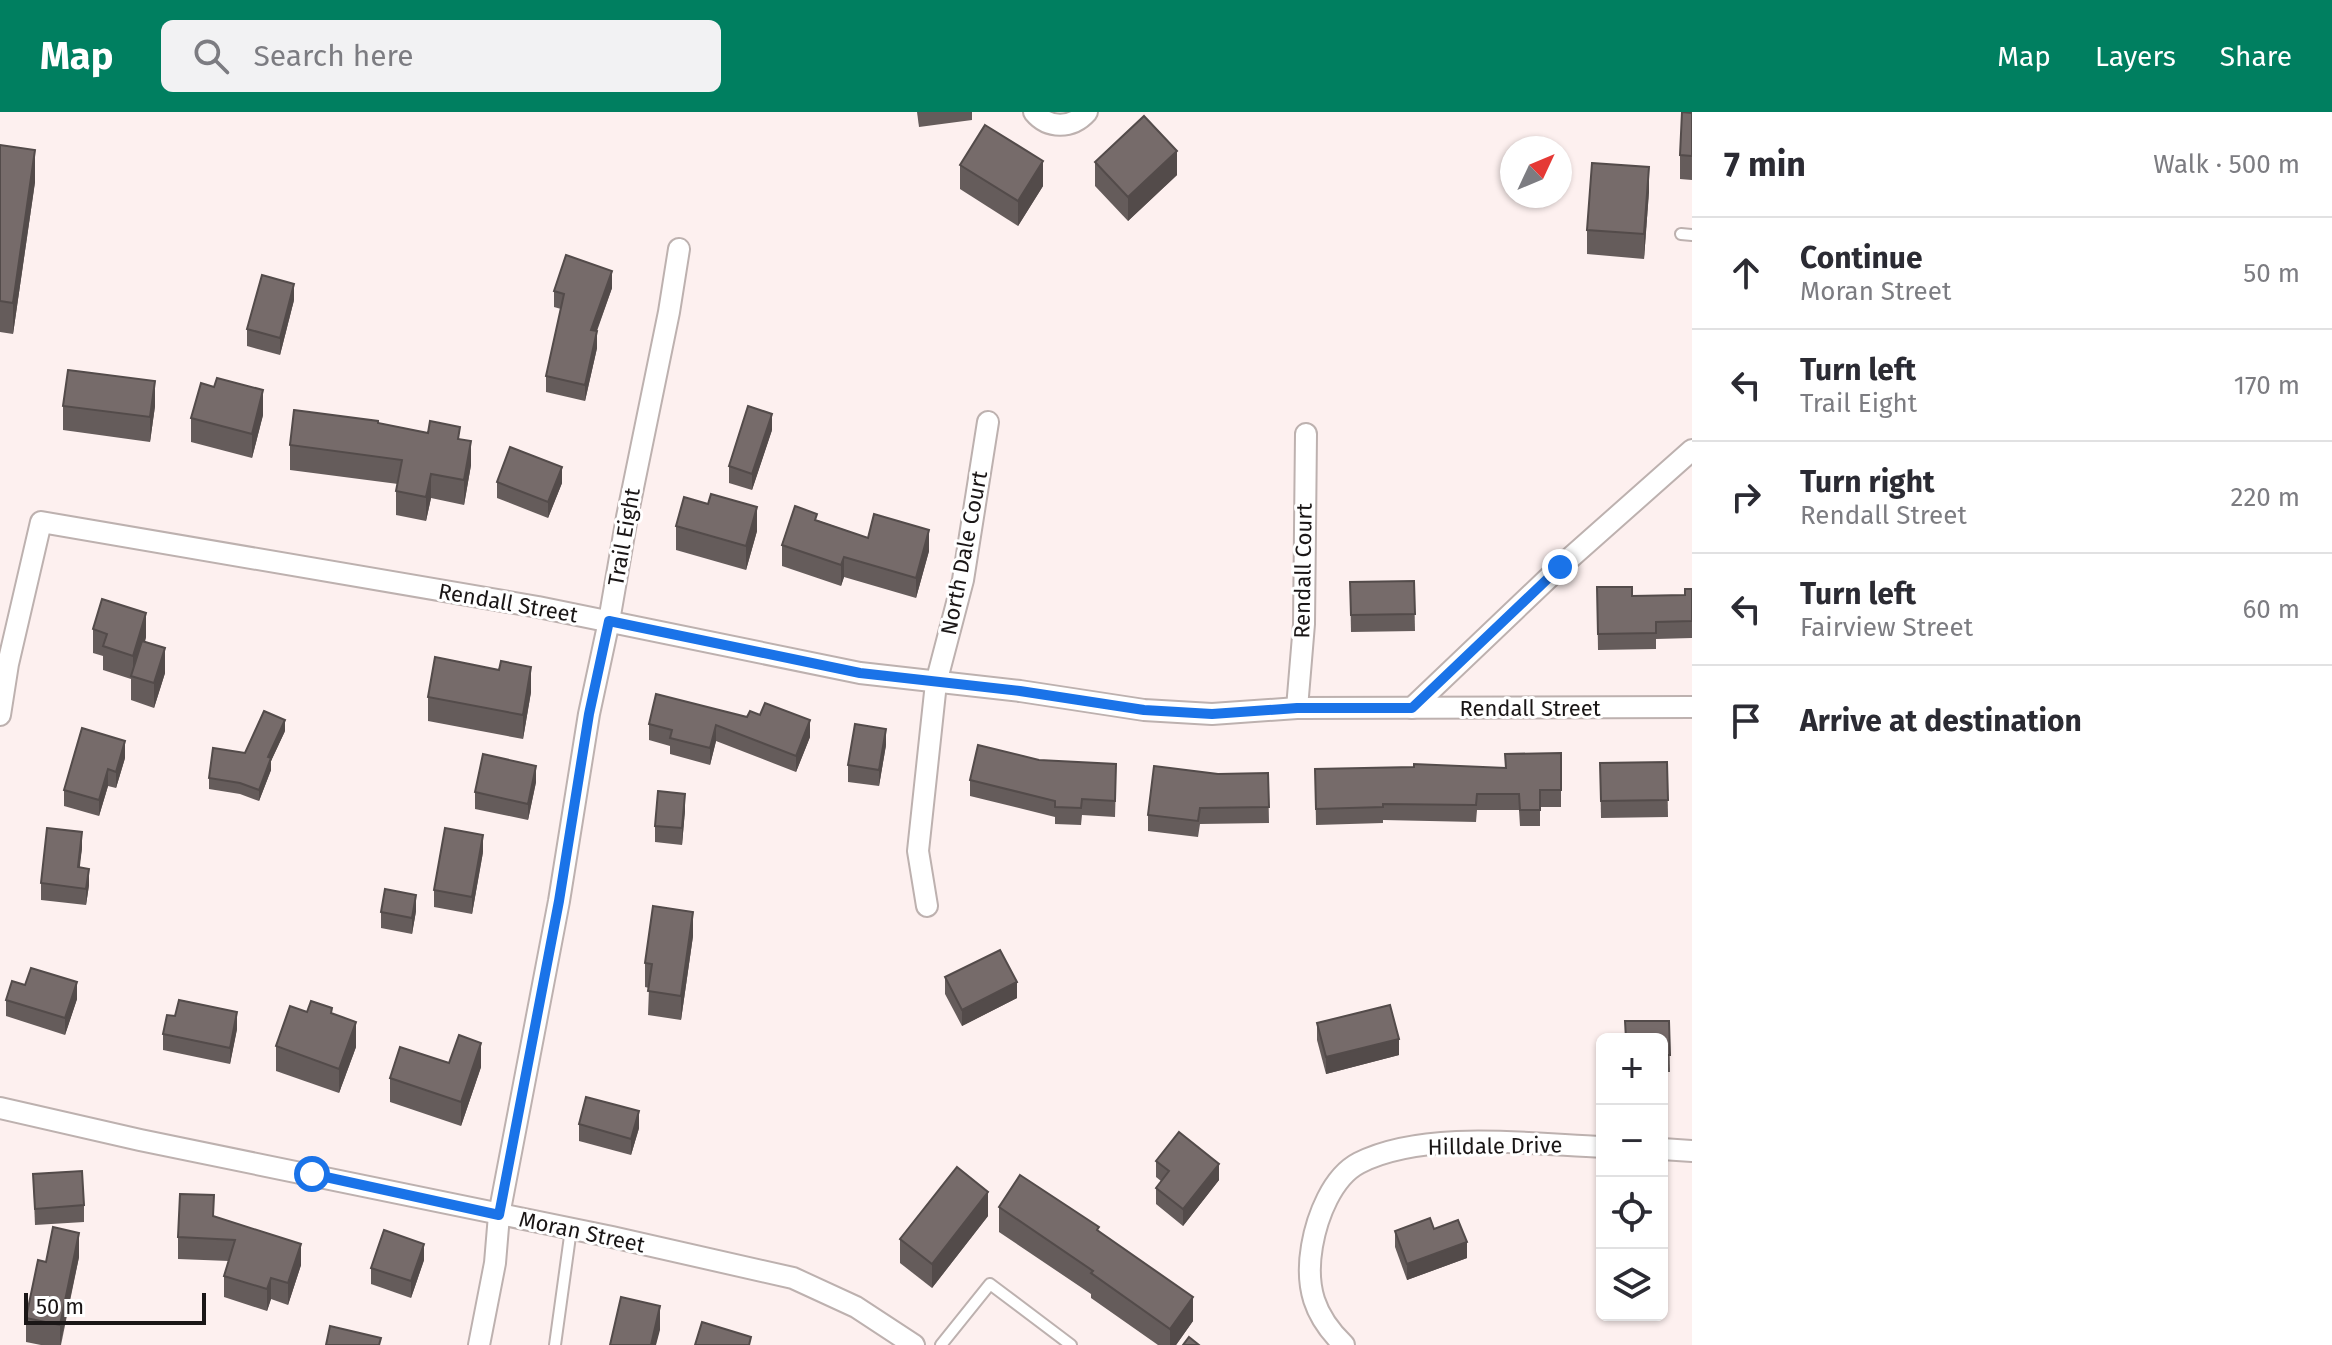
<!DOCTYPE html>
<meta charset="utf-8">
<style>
body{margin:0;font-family:"Fira Sans",sans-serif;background:#f2f2f3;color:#2b2b33}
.controls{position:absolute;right:24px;bottom:24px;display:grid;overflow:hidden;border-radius:12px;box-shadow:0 2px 6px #0004}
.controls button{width:72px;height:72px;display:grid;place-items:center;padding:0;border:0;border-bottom:2px solid #e1e1e2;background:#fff;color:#2b2b33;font:40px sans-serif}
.compass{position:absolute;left:1500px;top:24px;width:72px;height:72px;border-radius:50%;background:#fff;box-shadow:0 2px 6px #0004;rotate:46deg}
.scale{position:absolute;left:24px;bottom:20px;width:182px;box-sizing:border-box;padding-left:8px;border:4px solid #1a1616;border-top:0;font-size:22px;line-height:28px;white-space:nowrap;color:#1a1616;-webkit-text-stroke:6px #fff;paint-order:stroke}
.stop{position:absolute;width:24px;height:24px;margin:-18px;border:6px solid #1a73e8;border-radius:50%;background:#fff}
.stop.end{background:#1a73e8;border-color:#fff;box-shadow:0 2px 8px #0008}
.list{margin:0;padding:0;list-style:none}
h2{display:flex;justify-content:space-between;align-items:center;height:104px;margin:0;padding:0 32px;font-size:34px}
h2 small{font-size:26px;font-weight:400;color:#7c7c81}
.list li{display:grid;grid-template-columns:52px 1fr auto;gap:24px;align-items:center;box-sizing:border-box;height:112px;padding:0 32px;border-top:2px solid #e1e1e2}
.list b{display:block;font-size:30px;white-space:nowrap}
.list p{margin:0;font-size:26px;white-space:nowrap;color:#7c7c81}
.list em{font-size:26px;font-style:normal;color:#7c7c81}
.icon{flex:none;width:44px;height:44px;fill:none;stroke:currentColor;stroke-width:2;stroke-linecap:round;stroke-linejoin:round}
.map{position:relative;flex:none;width:1692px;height:1233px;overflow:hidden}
header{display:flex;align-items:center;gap:48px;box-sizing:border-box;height:112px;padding:0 40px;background:#007f60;color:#fff}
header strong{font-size:38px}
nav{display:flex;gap:44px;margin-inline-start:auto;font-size:28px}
.search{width:560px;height:72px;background:#f2f2f3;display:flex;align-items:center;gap:20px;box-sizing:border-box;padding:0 28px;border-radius:12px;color:#7c7c81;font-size:30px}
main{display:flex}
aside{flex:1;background:#fff}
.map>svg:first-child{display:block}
</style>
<header>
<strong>Map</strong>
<div class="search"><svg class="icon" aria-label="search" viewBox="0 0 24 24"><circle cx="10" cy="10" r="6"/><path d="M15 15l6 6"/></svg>Search here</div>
<nav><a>Map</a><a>Layers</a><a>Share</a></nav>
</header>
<main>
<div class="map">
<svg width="1692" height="1233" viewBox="0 0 1692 1233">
<rect width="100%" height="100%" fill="#fdf0ef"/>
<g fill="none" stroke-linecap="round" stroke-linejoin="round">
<defs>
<g id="service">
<path d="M 1681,122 L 1692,123"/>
<path d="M 555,1233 L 571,1117"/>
<path d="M 941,1233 L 990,1172 L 1071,1233"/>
</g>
<g id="minor">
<path d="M 1034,0 C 1048,17 1072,17 1087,0"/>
<path d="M 1297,596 L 1304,512 L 1306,322"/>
<path d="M 1412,596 L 1560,455 L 1692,338"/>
<path d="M 0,603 L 8,552 L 41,410 L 538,495 L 860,561 L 1020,579 L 1144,598 L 1212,602 L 1297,596 L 1692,595"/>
<path d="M 927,794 L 918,739 L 936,571 L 963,468 L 988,310"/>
<path d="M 0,996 L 140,1028 L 612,1125 L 793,1166 L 856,1195 L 914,1233"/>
<path d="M 1662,1037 L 1692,1039"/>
<path d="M 479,1233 L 495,1151 L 499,1103 L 559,789 L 589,602 L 609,509 L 627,405 L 669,200 L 679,137"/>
<path d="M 1344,1233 C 1314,1204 1305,1175 1312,1134 C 1317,1105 1332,1065 1359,1051 C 1424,1018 1531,1032 1602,1035"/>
</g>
</defs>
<use href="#service" stroke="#bdb1af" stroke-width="14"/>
<use href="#minor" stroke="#bdb1af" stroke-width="24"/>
<use href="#service" stroke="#fff" stroke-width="10"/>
<use href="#minor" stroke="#fff" stroke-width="20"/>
</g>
<g fill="#655c5b">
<path d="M 917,0 L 972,0 L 972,8 L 919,15 Z"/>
<path d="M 1692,1 L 1692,68 L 1680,67 L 1680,43 Z"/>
<path d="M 0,33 L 35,70 L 13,222 L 0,220 Z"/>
<path d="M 1095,50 L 1177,63 L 1128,109 L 1095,74 Z"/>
<path d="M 960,53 L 1043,74 L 1018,114 L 960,77 Z"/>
<path d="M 1649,79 L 1644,147 L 1587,142 L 1587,118 Z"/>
<path d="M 612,176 L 597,219 L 597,236 L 585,289 L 546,280 L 546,264 L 561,197 L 554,195 L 554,179 Z"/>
<path d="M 294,188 L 280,243 L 247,234 L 247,217 Z"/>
<path d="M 63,294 L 155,294 L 150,330 L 63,318 Z"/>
<path d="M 263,303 L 252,346 L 191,330 L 191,306 Z"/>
<path d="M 378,311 L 460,327 L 471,353 L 464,393 L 431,386 L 426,409 L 396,403 L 396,379 L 398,372 L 290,358 L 290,333 Z"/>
<path d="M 772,318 L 752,378 L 729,371 L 729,354 Z"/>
<path d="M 497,370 L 562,371 L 548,406 L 497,386 Z"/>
<path d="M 817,408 L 868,426 L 929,439 L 916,486 L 844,465 L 841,474 L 782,454 L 782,433 Z"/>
<path d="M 676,414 L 757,419 L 746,458 L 676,438 Z"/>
<path d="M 1414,469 L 1415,519 L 1351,520 L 1350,470 Z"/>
<path d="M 1597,475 L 1632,484 L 1685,483 L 1692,477 L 1692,526 L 1656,527 L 1656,537 L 1598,538 Z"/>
<path d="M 93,517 L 146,525 L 145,530 L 165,561 L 154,596 L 131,588 L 131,567 L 103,558 L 103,544 L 93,541 Z"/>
<path d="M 499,558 L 531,580 L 523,627 L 428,609 L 428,585 Z"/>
<path d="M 656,582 L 810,625 L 796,660 L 716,629 L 710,653 L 670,642 L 670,634 L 649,628 L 649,612 Z"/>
<path d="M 285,619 L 271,649 L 271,658 L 259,689 L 240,682 L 209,677 L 209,666 L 245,641 Z"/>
<path d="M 886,633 L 879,674 L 848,670 L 848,653 Z"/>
<path d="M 1561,641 L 1561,695 L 1540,695 L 1540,714 L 1520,714 L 1519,698 L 1477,698 L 1476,710 L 1383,708 L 1383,711 L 1316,713 L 1315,657 L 1506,656 Z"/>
<path d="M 125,646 L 116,676 L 108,674 L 99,704 L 64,694 L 64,678 Z"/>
<path d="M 1667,650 L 1668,705 L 1601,706 L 1600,651 Z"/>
<path d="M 1268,661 L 1269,711 L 1200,712 L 1198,725 L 1148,719 L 1148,703 L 1218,662 Z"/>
<path d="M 970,668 L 1116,668 L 1115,705 L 1082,703 L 1081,713 L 1055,712 L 1055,705 L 970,684 Z"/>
<path d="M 536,670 L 528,708 L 475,697 L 475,680 Z"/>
<path d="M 685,698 L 682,733 L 655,730 L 655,714 Z"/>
<path d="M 82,736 L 79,755 L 89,773 L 86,793 L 41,788 L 41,771 Z"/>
<path d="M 483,740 L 472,802 L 434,795 L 434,778 Z"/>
<path d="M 416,799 L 412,822 L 381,816 L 381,800 Z"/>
<path d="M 693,824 L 681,908 L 648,903 L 649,876 L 645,875 L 645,851 Z"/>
<path d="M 945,865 L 1017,886 L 962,914 L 945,882 Z"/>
<path d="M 77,887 L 65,923 L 6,904 L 6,888 Z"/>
<path d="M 307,900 L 332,902 L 356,935 L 339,981 L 276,959 L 276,934 Z"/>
<path d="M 1669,909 L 1670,960 L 1662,960 L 1662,927 Z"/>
<path d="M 1317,911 L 1399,943 L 1326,962 L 1317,928 Z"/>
<path d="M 237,917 L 230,952 L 163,938 L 163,922 Z"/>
<path d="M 481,955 L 461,1014 L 390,990 L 390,966 Z"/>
<path d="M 579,1012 L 639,1016 L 631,1043 L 579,1029 Z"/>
<path d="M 1156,1049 L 1219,1068 L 1183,1114 L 1156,1092 L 1156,1076 L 1161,1069 L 1156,1065 Z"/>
<path d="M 33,1062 L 84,1093 L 84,1110 L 35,1113 Z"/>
<path d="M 999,1095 L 1099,1119 L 1193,1209 L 1176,1233 L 1158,1233 L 1091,1186 L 1091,1182 L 999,1120 Z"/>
<path d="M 214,1104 L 301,1153 L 288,1193 L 271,1187 L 267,1199 L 224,1185 L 224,1164 L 229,1149 L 178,1147 L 178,1125 Z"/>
<path d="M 988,1104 L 932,1176 L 900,1151 L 900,1127 Z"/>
<path d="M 1434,1117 L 1467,1146 L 1407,1168 L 1395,1135 L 1395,1119 Z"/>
<path d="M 79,1145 L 61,1233 L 41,1233 L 26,1230 L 26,1206 L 46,1150 Z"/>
<path d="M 424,1148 L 411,1186 L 371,1172 L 371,1156 Z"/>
</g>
<g fill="#534b4a">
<path d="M 35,38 L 35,70 L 13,222 L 13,191 Z"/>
<path d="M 1177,39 L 1177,63 L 1128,109 L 1128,85 Z"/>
<path d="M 1043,49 L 1043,74 L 1018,114 L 1018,89 Z"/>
<path d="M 1649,55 L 1649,79 L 1644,147 L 1644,122 Z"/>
<path d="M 612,159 L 612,176 L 591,234 L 591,218 Z"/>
<path d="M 294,172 L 294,188 L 280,243 L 280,226 Z"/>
<path d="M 597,219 L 597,236 L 585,289 L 585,273 Z"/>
<path d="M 155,269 L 155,294 L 150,330 L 150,305 Z"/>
<path d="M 263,278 L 263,303 L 252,346 L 252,322 Z"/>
<path d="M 772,302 L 772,318 L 752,378 L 752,362 Z"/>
<path d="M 471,329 L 471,353 L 464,393 L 464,368 Z"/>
<path d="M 562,355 L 562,371 L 548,406 L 548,390 Z"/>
<path d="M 431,362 L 431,386 L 426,409 L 426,385 Z"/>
<path d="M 757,395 L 757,419 L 746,458 L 746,434 Z"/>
<path d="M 929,418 L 929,439 L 916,486 L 916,466 Z"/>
<path d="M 844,445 L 844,465 L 841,474 L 841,453 Z"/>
<path d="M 146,501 L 146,525 L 133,565 L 133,544 Z"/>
<path d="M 165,536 L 165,561 L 154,596 L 154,571 Z"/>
<path d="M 531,555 L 531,580 L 523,627 L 523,603 Z"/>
<path d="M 285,608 L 285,619 L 271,649 L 271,658 L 259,689 L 259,678 L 268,645 Z"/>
<path d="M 810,608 L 810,625 L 796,660 L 796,644 Z"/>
<path d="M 716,613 L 716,629 L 710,653 L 710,636 Z"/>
<path d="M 886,617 L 886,633 L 879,674 L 879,658 Z"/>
<path d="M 125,629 L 125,646 L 116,676 L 116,660 Z"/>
<path d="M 536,654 L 536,670 L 528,708 L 528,692 Z"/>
<path d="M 108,657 L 108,674 L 99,704 L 99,688 Z"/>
<path d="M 685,682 L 685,698 L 682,733 L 682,716 Z"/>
<path d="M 82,720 L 82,736 L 78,771 L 78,755 Z"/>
<path d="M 483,723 L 483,740 L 472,802 L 472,785 Z"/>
<path d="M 89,757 L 89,773 L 86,793 L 86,777 Z"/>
<path d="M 416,783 L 416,799 L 412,822 L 412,806 Z"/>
<path d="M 693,800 L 693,824 L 681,908 L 681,884 Z"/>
<path d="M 77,870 L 77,887 L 65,923 L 65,906 Z"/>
<path d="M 1017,870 L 1017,886 L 962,914 L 962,898 Z"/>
<path d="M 237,900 L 237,917 L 230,952 L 230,936 Z"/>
<path d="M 356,910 L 356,935 L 339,981 L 339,957 Z"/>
<path d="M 1399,927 L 1399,943 L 1326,962 L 1326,945 Z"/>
<path d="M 481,931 L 481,955 L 461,1014 L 461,990 Z"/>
<path d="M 639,999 L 639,1016 L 631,1043 L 631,1027 Z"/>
<path d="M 1219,1052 L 1219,1068 L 1183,1114 L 1183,1097 Z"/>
<path d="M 988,1080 L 988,1104 L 932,1176 L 932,1152 Z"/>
<path d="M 79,1121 L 79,1145 L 60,1233 L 60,1213 Z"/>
<path d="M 1467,1130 L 1467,1146 L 1407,1168 L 1407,1152 Z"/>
<path d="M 301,1132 L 301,1153 L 288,1193 L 288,1171 Z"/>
<path d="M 424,1132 L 424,1148 L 411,1186 L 411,1169 Z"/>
<path d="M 271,1166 L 271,1187 L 267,1199 L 267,1177 Z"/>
<path d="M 1193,1185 L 1193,1209 L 1176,1233 L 1170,1233 L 1170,1217 Z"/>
<path d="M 660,1194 L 660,1218 L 656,1233 L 651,1233 Z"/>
</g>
<g fill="#766b6a" stroke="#534b4a" stroke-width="2">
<path d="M 1682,0 L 1692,1 L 1692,44 L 1680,43 Z"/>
<path d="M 1144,4 L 1177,39 L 1128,85 L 1095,50 Z"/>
<path d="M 985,13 L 1043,49 L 1018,89 L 960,53 Z"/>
<path d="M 0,33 L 35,38 L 13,191 L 0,189 Z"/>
<path d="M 1592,51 L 1649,55 L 1644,122 L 1587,118 Z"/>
<path d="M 566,143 L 612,159 L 591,218 L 597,219 L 585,273 L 546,264 L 564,182 L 554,179 Z"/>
<path d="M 262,163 L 294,172 L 280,226 L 247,217 Z"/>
<path d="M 68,258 L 155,269 L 150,305 L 63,294 Z"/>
<path d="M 217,266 L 263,278 L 252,322 L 191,306 L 201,271 L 214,275 Z"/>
<path d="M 748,294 L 772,302 L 752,362 L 729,354 Z"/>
<path d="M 294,298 L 378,309 L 378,311 L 428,321 L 430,309 L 460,315 L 458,327 L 471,329 L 464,368 L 431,362 L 426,385 L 396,379 L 402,348 L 290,333 Z"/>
<path d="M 510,335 L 562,355 L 548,390 L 497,370 Z"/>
<path d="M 711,382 L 757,395 L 746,434 L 676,414 L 684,385 L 708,392 Z"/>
<path d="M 795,394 L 817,402 L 815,408 L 868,426 L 874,402 L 929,418 L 916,466 L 844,445 L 841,453 L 782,433 Z"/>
<path d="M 1414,469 L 1415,502 L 1351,503 L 1350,470 Z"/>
<path d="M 1597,475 L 1632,475 L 1632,484 L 1685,483 L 1685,477 L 1692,477 L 1692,509 L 1656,510 L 1656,521 L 1598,522 Z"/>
<path d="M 102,487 L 146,501 L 133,544 L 103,534 L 107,522 L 93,517 Z"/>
<path d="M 142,529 L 165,536 L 154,571 L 131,564 Z"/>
<path d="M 435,545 L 499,558 L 501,549 L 531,555 L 523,603 L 428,585 Z"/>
<path d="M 656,582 L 747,605 L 750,599 L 760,603 L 765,591 L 810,608 L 796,644 L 716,613 L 710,636 L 670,626 L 672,618 L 649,612 Z"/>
<path d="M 264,599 L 285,608 L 268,645 L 271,646 L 259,678 L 240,671 L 209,666 L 213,636 L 245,641 Z"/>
<path d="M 855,612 L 886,617 L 879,658 L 848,653 Z"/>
<path d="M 82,616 L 125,629 L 116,660 L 108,657 L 99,688 L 64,678 Z"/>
<path d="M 978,633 L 1039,648 L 1116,652 L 1115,689 L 1082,687 L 1081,696 L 1055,695 L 1055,689 L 970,668 Z"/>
<path d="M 1561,641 L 1561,678 L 1540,678 L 1540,698 L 1520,698 L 1519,682 L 1477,682 L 1476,693 L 1383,692 L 1383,695 L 1316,697 L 1315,657 L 1414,655 L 1414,652 L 1506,656 L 1505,642 Z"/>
<path d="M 483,642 L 536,654 L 528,692 L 475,680 Z"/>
<path d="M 1667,650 L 1668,688 L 1601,689 L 1600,651 Z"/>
<path d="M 1154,654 L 1218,662 L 1268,661 L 1269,695 L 1200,696 L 1198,709 L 1148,703 Z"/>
<path d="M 658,679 L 685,682 L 682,716 L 655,714 Z"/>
<path d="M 47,716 L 82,720 L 78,755 L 89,757 L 86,777 L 41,771 Z"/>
<path d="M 445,716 L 483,723 L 472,785 L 434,778 Z"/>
<path d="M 385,777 L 416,783 L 412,806 L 381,800 Z"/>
<path d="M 653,794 L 693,800 L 681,884 L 648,879 L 652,852 L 645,851 Z"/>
<path d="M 1000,838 L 1017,870 L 962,898 L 945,865 Z"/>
<path d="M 31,856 L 77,870 L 65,906 L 6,888 L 12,869 L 25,873 Z"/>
<path d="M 179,888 L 237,900 L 230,936 L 163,922 L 167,903 L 175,904 Z"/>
<path d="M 311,889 L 332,896 L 331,901 L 356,910 L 339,957 L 276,934 L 290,894 L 307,900 Z"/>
<path d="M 1390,893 L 1399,927 L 1326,945 L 1317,911 Z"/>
<path d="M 1625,909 L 1669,909 L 1670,943 L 1662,943 L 1662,927 L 1626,927 Z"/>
<path d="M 459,923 L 481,931 L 461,990 L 390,966 L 400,935 L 449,951 Z"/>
<path d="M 586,985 L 639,999 L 631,1027 L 579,1012 Z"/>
<path d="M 1179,1020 L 1219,1052 L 1183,1097 L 1156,1076 L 1169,1059 L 1156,1049 Z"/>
<path d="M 957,1055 L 988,1080 L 932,1152 L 900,1127 Z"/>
<path d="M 82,1059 L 84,1093 L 35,1097 L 33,1062 Z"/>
<path d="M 1020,1063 L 1099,1115 L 1097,1118 L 1193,1185 L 1170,1217 L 1091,1161 L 1093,1159 L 999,1095 Z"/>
<path d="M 180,1082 L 214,1083 L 213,1104 L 301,1132 L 288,1171 L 271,1166 L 267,1177 L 224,1164 L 235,1128 L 178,1125 Z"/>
<path d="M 1430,1106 L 1434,1117 L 1458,1108 L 1467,1130 L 1407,1152 L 1395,1119 Z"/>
<path d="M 53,1115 L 79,1121 L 60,1213 L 26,1206 L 38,1148 L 46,1150 Z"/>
<path d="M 384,1118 L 424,1132 L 411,1169 L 371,1156 Z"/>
<path d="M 621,1185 L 660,1194 L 651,1233 L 610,1233 Z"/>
<path d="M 702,1210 L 751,1225 L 749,1233 L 695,1233 Z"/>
<path d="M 330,1214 L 381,1226 L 379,1233 L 326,1233 Z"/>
<path d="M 1189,1225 L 1199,1233 L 1183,1233 Z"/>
</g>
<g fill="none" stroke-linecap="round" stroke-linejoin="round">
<path stroke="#1a73e8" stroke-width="10" d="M 312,1062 L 499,1103 L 559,789 L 589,602 L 609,509 L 860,561 L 1020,579 L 1144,598 L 1212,602 L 1297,596 L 1412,596 L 1560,455"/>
</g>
<g text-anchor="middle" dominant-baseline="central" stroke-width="6" stroke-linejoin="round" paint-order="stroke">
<g font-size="22" fill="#1a1616" stroke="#fff">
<text transform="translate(624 425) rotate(-80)">Trail Eight</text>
<text transform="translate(964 441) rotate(-79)">North Dale Court</text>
<text transform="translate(1303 459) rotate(-89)">Rendall Court</text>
<text transform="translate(508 491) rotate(10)">Rendall Street</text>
<text x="1530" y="596">Rendall Street</text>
<text transform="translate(1495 1034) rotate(-1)">Hilldale Drive</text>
<text transform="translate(582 1120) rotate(12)">Moran Street</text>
</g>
</g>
</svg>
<div class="controls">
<button>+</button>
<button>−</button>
<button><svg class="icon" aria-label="locate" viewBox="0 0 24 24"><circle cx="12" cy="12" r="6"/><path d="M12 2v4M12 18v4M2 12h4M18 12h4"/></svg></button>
<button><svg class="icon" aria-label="layers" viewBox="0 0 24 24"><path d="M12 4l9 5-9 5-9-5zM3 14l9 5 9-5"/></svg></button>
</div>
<svg class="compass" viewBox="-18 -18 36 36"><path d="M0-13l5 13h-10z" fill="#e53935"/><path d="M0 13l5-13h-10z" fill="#7c7c81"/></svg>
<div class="scale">50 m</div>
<div class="stop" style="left:312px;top:1062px"></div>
<div class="stop end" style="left:1560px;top:455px"></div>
</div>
<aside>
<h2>7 min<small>Walk · 500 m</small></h2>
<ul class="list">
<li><svg class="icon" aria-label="ahead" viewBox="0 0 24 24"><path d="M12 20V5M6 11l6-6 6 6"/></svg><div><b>Continue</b><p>Moran Street</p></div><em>50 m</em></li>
<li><svg class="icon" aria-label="left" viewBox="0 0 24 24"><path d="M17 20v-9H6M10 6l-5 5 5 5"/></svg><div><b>Turn left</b><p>Trail Eight</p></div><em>170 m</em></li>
<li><svg class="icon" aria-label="right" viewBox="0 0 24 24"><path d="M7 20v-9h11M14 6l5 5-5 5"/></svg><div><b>Turn right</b><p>Rendall Street</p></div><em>220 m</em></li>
<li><svg class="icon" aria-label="left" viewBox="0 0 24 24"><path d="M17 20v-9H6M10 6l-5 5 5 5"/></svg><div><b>Turn left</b><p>Fairview Street</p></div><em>60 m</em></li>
<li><svg class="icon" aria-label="arrive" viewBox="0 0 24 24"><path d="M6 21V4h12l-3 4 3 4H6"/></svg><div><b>Arrive at destination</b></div></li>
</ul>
</aside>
</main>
